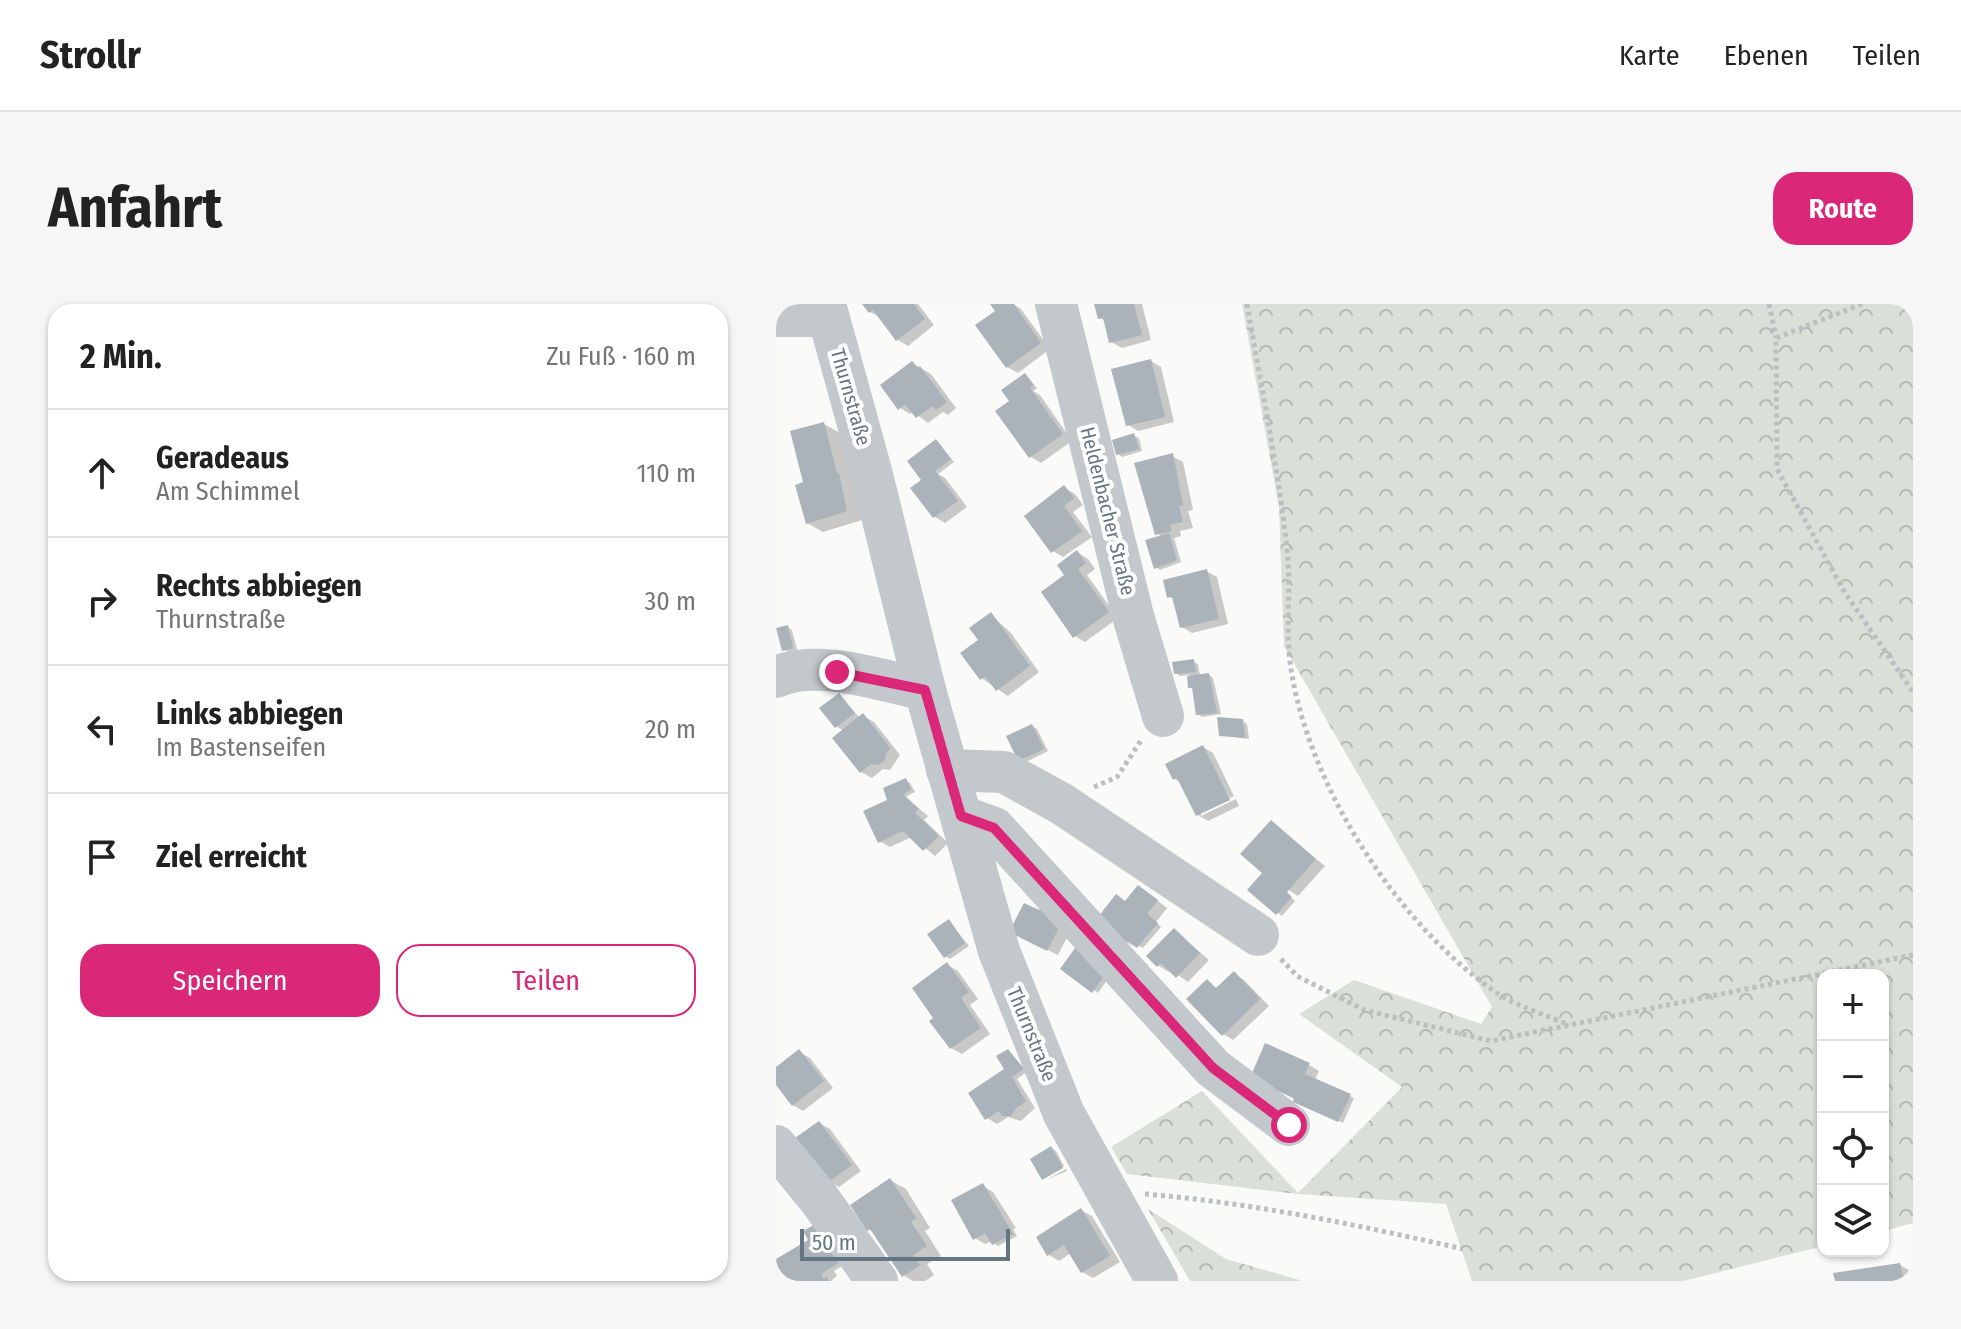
<!DOCTYPE html>
<html lang="de">
<meta charset="utf-8">
<style>
body{margin:0;font-family:"Fira Sans Condensed",sans-serif;background:#f6f6f6;color:#222}
.controls{position:absolute;right:24px;bottom:24px;display:grid;overflow:hidden;border-radius:16px;box-shadow:0 2px 6px #0004}
.controls button{width:72px;height:72px;display:grid;place-items:center;padding:0;border:0;border-bottom:2px solid #e0e0e0;background:#fff;color:#222;font:40px sans-serif}
.scale{position:absolute;left:24px;bottom:20px;width:210px;box-sizing:border-box;padding-left:8px;border:4px solid #657683;border-top:0;font-size:22px;line-height:28px;white-space:nowrap;color:#657683;-webkit-text-stroke:6px #fff;paint-order:stroke}
.stop{position:absolute;width:24px;height:24px;margin:-18px;border:6px solid #db2777;border-radius:50%;background:#fff}
.stop.end{background:#db2777;border-color:#fff;box-shadow:0 2px 8px #0008}
.list{margin:0;padding:0;list-style:none}
h2{display:flex;justify-content:space-between;align-items:center;height:104px;margin:0;padding:0 32px;font-size:34px}
h2 small{font-size:26px;font-weight:400;color:#767676}
.list li{display:grid;grid-template-columns:52px 1fr auto;gap:24px;align-items:center;box-sizing:border-box;height:128px;padding:0 32px;border-top:2px solid #e0e0e0}
.list b{display:block;font-size:30px;white-space:nowrap}
.list p{margin:0;font-size:26px;white-space:nowrap;color:#767676}
.list em{font-size:26px;font-style:normal;color:#767676}
.actions{display:flex;gap:16px;padding:24px 32px}
.actions a{flex:1;padding:18px 0;border:2px solid #db2777;border-radius:24px;text-align:center;font-size:28px;color:#db2777}
.actions .main{background:#db2777;color:#fff}
.icon{flex:none;width:44px;height:44px;fill:none;stroke:currentColor;stroke-width:2;stroke-linecap:round;stroke-linejoin:round}
.map{position:relative;flex:none;width:1137px;height:977px;overflow:hidden;border-radius:24px}
header{display:flex;align-items:center;gap:48px;box-sizing:border-box;height:112px;padding:0 40px;background:#fff;border-bottom:2px solid #e0e0e0}
header strong{font-size:38px}
nav{display:flex;gap:44px;margin-inline-start:auto;font-size:28px}
.intro{display:flex;align-items:center;justify-content:space-between;box-sizing:border-box;height:192px;padding:0 48px}
h1{margin:0;font-size:56px}
.button{padding:20px 36px;border-radius:24px;background:#db2777;color:#fff;font-size:28px;font-weight:700}
main{display:flex;gap:48px;padding:0 48px}
aside{flex:1;background:#fff;border-radius:24px;box-shadow:0 2px 6px #0004}
.map>svg:first-child{display:block}
</style>
<header>
<strong>Strollr</strong>
<nav><a>Karte</a><a>Ebenen</a><a>Teilen</a></nav>
</header>
<div class="intro"><h1>Anfahrt</h1><a class="button">Route</a></div>
<main>
<aside>
<h2>2 Min.<small>Zu Fuß · 160 m</small></h2>
<ul class="list">
<li><svg class="icon" aria-label="ahead" viewBox="0 0 24 24"><path d="M12 20V5M6 11l6-6 6 6"/></svg><div><b>Geradeaus</b><p>Am Schimmel</p></div><em>110 m</em></li>
<li><svg class="icon" aria-label="right" viewBox="0 0 24 24"><path d="M7 20v-9h11M14 6l5 5-5 5"/></svg><div><b>Rechts abbiegen</b><p>Thurnstraße</p></div><em>30 m</em></li>
<li><svg class="icon" aria-label="left" viewBox="0 0 24 24"><path d="M17 20v-9H6M10 6l-5 5 5 5"/></svg><div><b>Links abbiegen</b><p>Im Bastenseifen</p></div><em>20 m</em></li>
<li><svg class="icon" aria-label="arrive" viewBox="0 0 24 24"><path d="M6 21V4h12l-3 4 3 4H6"/></svg><div><b>Ziel erreicht</b></div></li>
</ul>
<div class="actions"><a class="main">Speichern</a><a>Teilen</a></div>
</aside>
<div class="map">
<svg width="1137" height="977" viewBox="0 0 1137 977">
<defs>
<pattern id="forest-crowns" width="20" height="18" patternUnits="userSpaceOnUse" patternTransform="scale(2)"><rect width="20" height="18" fill="#dadfd7"/><path d="M2 6a3 3 0 1 1 6 0M12 15a3 3 0 1 1 6 0" fill="none" stroke="#b4b9b4"/></pattern>
</defs>
<rect width="100%" height="100%" fill="#fafaf8"/>
<g fill="url(#forest-crowns)">
<path d="M 466,0 L 1137,0 L 1137,919 L 1107,927 L 1107,671 L 1047,671 L 1047,942 L 908,977 L 696,977 L 670,900 L 522,890 L 351,870 L 335,843 L 426,787 L 522,889 L 626,783 L 523,710 L 578,676 L 705,720 L 716,703 L 508,342 L 503,203 Z"/>
<path d="M 372,905 L 450,955 L 527,977 L 414,977 Z"/>
</g>
<g fill="#0003">
<path d="M 88,0 L 142,0 L 158,21 L 132,42 L 122,36 L 106,14 L 94,8 Z"/>
<path d="M 217,0 L 237,0 L 245,5 L 274,45 L 242,69 L 231,63 L 223,7 Z"/>
<path d="M 320,0 L 366,0 L 375,36 L 346,44 L 335,38 L 330,17 L 324,14 Z"/>
<path d="M 375,57 L 385,63 L 398,118 L 362,127 L 352,121 Z"/>
<path d="M 136,59 L 155,70 L 180,104 L 172,111 L 167,108 L 152,119 L 137,108 L 134,110 L 124,104 Z"/>
<path d="M 249,71 L 261,84 L 257,87 L 264,91 L 296,137 L 265,159 L 255,153 L 222,108 L 237,97 Z"/>
<path d="M 48,120 L 64,129 L 86,216 L 47,228 L 31,219 L 30,180 Z"/>
<path d="M 358,132 L 363,134 L 366,147 L 346,153 L 342,150 Z"/>
<path d="M 161,137 L 178,158 L 162,170 L 169,174 L 191,203 L 169,219 L 159,213 L 137,184 L 148,176 Z"/>
<path d="M 396,152 L 407,158 L 417,206 L 412,207 L 417,224 L 404,227 L 405,232 L 398,234 L 405,258 L 384,266 L 380,263 L 387,233 L 380,229 Z"/>
<path d="M 289,184 L 299,190 L 307,201 L 297,208 L 316,233 L 287,253 L 277,247 Z"/>
<path d="M 301,248 L 312,255 L 319,265 L 311,271 L 342,314 L 309,338 L 299,332 L 291,271 Z"/>
<path d="M 430,267 L 441,273 L 452,320 L 416,329 L 406,323 L 399,296 L 393,292 Z"/>
<path d="M 215,311 L 235,329 L 263,368 L 232,392 L 205,374 L 206,336 Z"/>
<path d="M 11,323 L 16,326 L 21,346 L 12,348 L 7,345 Z"/>
<path d="M 418,358 L 422,360 L 424,372 L 433,371 L 437,374 L 445,410 L 426,413 L 422,410 L 419,386 L 414,383 L 413,371 L 404,372 L 400,369 Z"/>
<path d="M 63,391 L 84,414 L 87,412 L 98,418 L 124,451 L 114,466 L 107,465 L 96,474 L 85,468 L 68,427 L 60,422 Z"/>
<path d="M 466,417 L 471,420 L 473,435 L 445,431 Z"/>
<path d="M 256,422 L 261,425 L 272,447 L 248,459 L 244,456 Z"/>
<path d="M 427,443 L 437,449 L 458,492 L 425,508 L 425,512 L 460,495 L 463,502 L 432,517 L 422,511 L 406,480 L 399,475 Z"/>
<path d="M 129,476 L 134,479 L 139,488 L 129,493 L 152,512 L 148,516 L 172,539 L 159,552 L 136,533 L 114,543 L 103,537 L 116,496 Z"/>
<path d="M 495,518 L 549,562 L 522,592 L 511,585 Z"/>
<path d="M 487,570 L 519,597 L 506,612 L 502,609 Z"/>
<path d="M 373,590 L 391,604 L 380,618 L 385,623 L 367,644 L 363,642 L 361,644 L 350,638 Z"/>
<path d="M 264,609 L 299,618 L 282,651 L 246,633 Z"/>
<path d="M 173,617 L 193,642 L 174,655 L 169,652 Z"/>
<path d="M 398,626 L 433,656 L 412,678 L 395,666 L 393,668 L 383,662 L 373,652 Z"/>
<path d="M 171,661 L 182,667 L 202,695 L 194,701 L 214,730 L 186,750 L 175,744 L 159,715 Z"/>
<path d="M 287,664 L 334,672 L 322,689 Z"/>
<path d="M 458,670 L 468,676 L 493,702 L 457,736 L 447,730 L 442,686 Z"/>
<path d="M 232,747 L 251,768 L 241,775 L 259,804 L 245,817 L 232,813 L 221,820 L 211,814 L 232,766 Z"/>
<path d="M 23,748 L 34,754 L 57,784 L 27,807 L 17,801 L 0,778 L 0,765 Z"/>
<path d="M 533,761 L 543,767 L 539,776 L 578,794 L 567,819 L 486,779 Z"/>
<path d="M 43,819 L 54,825 L 85,867 L 63,883 L 52,877 Z"/>
<path d="M 275,844 L 280,847 L 288,862 L 267,873 Z"/>
<path d="M 290,865 L 291,867 L 270,876 Z"/>
<path d="M 114,876 L 130,885 L 154,924 L 149,927 L 165,952 L 151,960 L 158,971 L 149,977 L 137,977 L 127,971 L 100,930 L 92,925 Z"/>
<path d="M 207,882 L 217,888 L 240,924 L 237,925 L 241,932 L 222,942 L 216,937 L 209,940 L 199,934 Z"/>
<path d="M 305,906 L 316,912 L 344,958 L 317,974 L 306,968 L 295,949 L 283,957 L 273,951 Z"/>
<path d="M 0,958 L 71,959 L 58,967 L 61,972 L 55,977 L 10,977 Z"/>
<path d="M 1124,961 L 1134,967 L 1137,977 L 1061,977 Z"/>
</g>
<g fill="#aab3b9">
<path d="M 86,0 L 138,0 L 149,15 L 120,37 L 97,6 L 93,9 Z"/>
<path d="M 214,0 L 238,0 L 265,39 L 230,64 L 199,21 L 219,7 Z"/>
<path d="M 318,0 L 358,0 L 366,31 L 333,39 L 327,14 L 322,15 Z"/>
<path d="M 375,55 L 389,113 L 350,122 L 335,65 Z"/>
<path d="M 136,57 L 142,64 L 144,62 L 171,98 L 160,106 L 157,102 L 140,114 L 129,100 L 122,106 L 104,81 Z"/>
<path d="M 249,69 L 258,81 L 254,84 L 287,130 L 253,154 L 219,107 L 233,97 L 225,86 Z"/>
<path d="M 48,118 L 61,169 L 63,169 L 71,207 L 30,220 L 19,181 L 27,178 L 14,127 Z"/>
<path d="M 358,129 L 363,145 L 340,151 L 336,136 Z"/>
<path d="M 160,135 L 175,155 L 159,167 L 182,197 L 157,214 L 134,184 L 145,176 L 131,157 Z"/>
<path d="M 397,149 L 407,201 L 403,202 L 407,218 L 394,221 L 396,227 L 379,231 L 358,159 Z"/>
<path d="M 288,181 L 298,194 L 288,202 L 306,227 L 275,249 L 248,212 Z"/>
<path d="M 393,229 L 401,256 L 378,265 L 369,236 Z"/>
<path d="M 301,246 L 310,259 L 302,265 L 333,308 L 297,334 L 265,288 L 288,271 L 281,261 Z"/>
<path d="M 431,265 L 443,315 L 404,324 L 396,293 L 391,294 L 387,276 Z"/>
<path d="M 215,308 L 254,362 L 220,387 L 209,372 L 204,376 L 184,349 L 202,336 L 193,324 Z"/>
<path d="M 12,321 L 17,344 L 6,347 L 0,324 Z"/>
<path d="M 418,355 L 420,368 L 398,370 L 396,358 Z"/>
<path d="M 433,369 L 441,409 L 420,411 L 416,384 L 412,384 L 411,372 Z"/>
<path d="M 63,389 L 79,409 L 59,424 L 43,404 Z"/>
<path d="M 87,409 L 115,445 L 110,449 L 109,456 L 103,461 L 95,460 L 84,469 L 56,434 Z"/>
<path d="M 441,413 L 467,415 L 469,434 L 443,432 Z"/>
<path d="M 256,420 L 268,445 L 242,457 L 230,432 Z"/>
<path d="M 427,441 L 454,496 L 420,512 L 401,474 L 397,476 L 389,460 Z"/>
<path d="M 130,474 L 135,486 L 127,490 L 143,505 L 139,509 L 163,532 L 147,547 L 127,527 L 102,539 L 87,507 L 111,496 L 107,484 Z"/>
<path d="M 495,516 L 540,555 L 511,588 L 516,593 L 500,611 L 471,586 L 486,569 L 464,550 Z"/>
<path d="M 362,581 L 382,596 L 371,610 L 382,619 L 361,643 L 352,637 L 349,640 L 319,617 L 340,590 L 349,597 Z"/>
<path d="M 248,599 L 263,606 L 267,599 L 290,610 L 271,647 L 233,628 Z"/>
<path d="M 173,615 L 189,639 L 168,654 L 151,630 Z"/>
<path d="M 398,624 L 424,649 L 400,674 L 385,659 L 381,663 L 370,652 Z"/>
<path d="M 299,644 L 331,668 L 316,689 L 284,665 Z"/>
<path d="M 171,658 L 193,688 L 185,694 L 205,724 L 174,745 L 153,717 L 157,714 L 136,684 Z"/>
<path d="M 458,667 L 484,695 L 446,732 L 410,695 L 431,675 L 440,684 Z"/>
<path d="M 489,739 L 534,759 L 529,770 L 575,790 L 562,818 L 517,798 L 518,794 L 474,774 Z"/>
<path d="M 23,745 L 48,777 L 16,802 L 0,781 L 0,763 Z"/>
<path d="M 232,745 L 248,765 L 236,773 L 250,798 L 240,804 L 235,812 L 226,812 L 223,807 L 209,816 L 192,789 L 228,765 L 220,752 Z"/>
<path d="M 43,817 L 76,861 L 51,879 L 19,834 Z"/>
<path d="M 275,842 L 287,864 L 266,876 L 254,855 Z"/>
<path d="M 114,874 L 140,914 L 135,918 L 151,942 L 137,951 L 144,961 L 126,973 L 94,925 L 91,927 L 74,901 Z"/>
<path d="M 207,879 L 237,930 L 216,941 L 209,929 L 197,936 L 175,896 Z"/>
<path d="M 305,904 L 334,952 L 305,969 L 288,941 L 271,952 L 260,933 Z"/>
<path d="M 45,917 L 67,956 L 45,970 L 48,975 L 51,973 L 53,977 L 8,977 L 0,964 L 0,955 L 32,936 L 27,927 Z"/>
<path d="M 1124,959 L 1128,977 L 1059,977 L 1057,969 Z"/>
</g>
<g fill="none" stroke-linecap="round" stroke-linejoin="round">
<g stroke="#bbbfc2" stroke-width="5" stroke-dasharray="4 4" stroke-linecap="butt">
<path d="M 471,0 C 485,81 502,163 511,245 C 516,286 508,330 516,371 C 536,487 624,623 721,689 C 742,703 770,711 793,721"/>
<path d="M 993,0 L 1000,34"/>
<path d="M 1086,0 L 1000,34 L 1001,165 L 1069,289 L 1137,388"/>
<path d="M 318,483 L 341,473 L 366,435"/>
<path d="M 505,655 L 521,672 L 588,706 L 715,737 L 1137,651"/>
<path d="M 369,890 C 477,899 582,921 687,945"/>
</g>
<g stroke="#c3c8cc" stroke-width="42">
<path d="M 49,0 L 95,167 L 149,386 L 223,647 L 288,810 L 381,977"/>
<path d="M 280,0 L 357,312 L 387,412"/>
<path d="M 0,12 L 52,12"/>
<path d="M 0,373 C 41,354 107,377 149,386"/>
<path d="M 171,466 L 228,468 L 286,500 L 482,631"/>
<path d="M 185,512 L 218,524 L 437,764 L 513,821"/>
<path d="M 0,842 L 44,896 L 101,977"/>
</g>
</g>
<g fill="none" stroke-linecap="round" stroke-linejoin="round">
<path stroke="#db2777" stroke-width="10" d="M 61,368 L 149,386 L 185,512 L 218,524 L 437,764 L 513,821"/>
</g>
<g text-anchor="middle" dominant-baseline="central" stroke-width="8" stroke-linejoin="round" paint-order="stroke">
<g font-size="20" fill="#657683" stroke="#fff">
<text transform="translate(75 93) rotate(74)">Thurnstraße</text>
<text transform="translate(332 207) rotate(76)">Heldenbacher Straße</text>
<text transform="translate(256 730) rotate(68)">Thurnstraße</text>
</g>
</g>
</svg>
<div class="controls">
<button>+</button>
<button>−</button>
<button><svg class="icon" aria-label="locate" viewBox="0 0 24 24"><circle cx="12" cy="12" r="6"/><path d="M12 2v4M12 18v4M2 12h4M18 12h4"/></svg></button>
<button><svg class="icon" aria-label="layers" viewBox="0 0 24 24"><path d="M12 4l9 5-9 5-9-5zM3 14l9 5 9-5"/></svg></button>
</div>
<div class="scale">50 m</div>
<div class="stop" style="left:513px;top:821px"></div>
<div class="stop end" style="left:61px;top:368px"></div>
</div>
</main>
